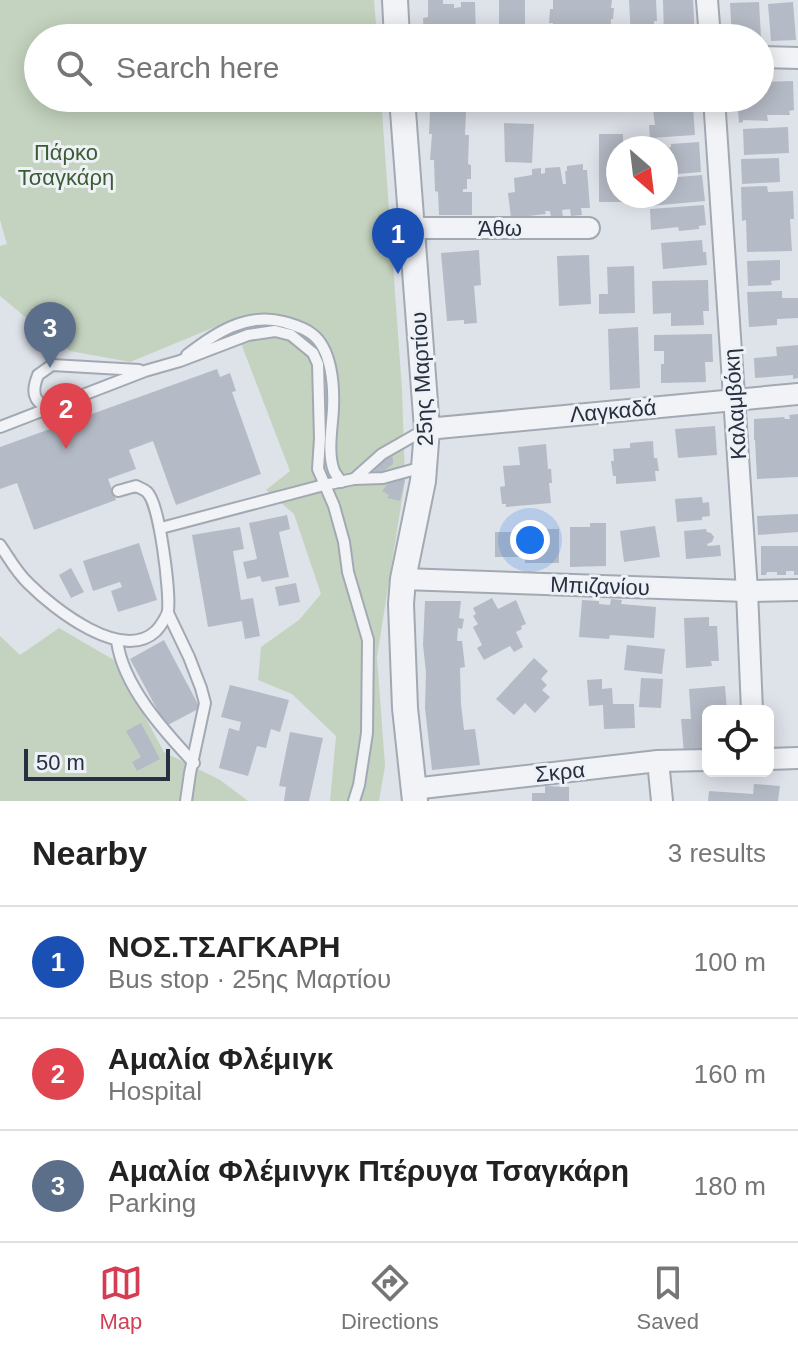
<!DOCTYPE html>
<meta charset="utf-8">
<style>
body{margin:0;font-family:Arial,sans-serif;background:#f2f2f2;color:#222}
.controls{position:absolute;right:24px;bottom:24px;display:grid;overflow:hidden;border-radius:12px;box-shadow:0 4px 20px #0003}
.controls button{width:72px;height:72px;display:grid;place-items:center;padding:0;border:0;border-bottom:2px solid #e0e0e0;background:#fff;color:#222;font:40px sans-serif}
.compass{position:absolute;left:606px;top:136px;width:72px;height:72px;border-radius:50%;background:#fff;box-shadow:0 4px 20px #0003;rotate:152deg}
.scale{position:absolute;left:24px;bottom:20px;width:146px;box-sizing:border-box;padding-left:8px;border:4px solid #273040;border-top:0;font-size:22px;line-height:28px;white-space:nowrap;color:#273040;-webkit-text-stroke:6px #eef1f6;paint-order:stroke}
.you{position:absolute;left:530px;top:540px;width:28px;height:28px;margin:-20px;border:6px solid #fff;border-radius:50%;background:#1a73e8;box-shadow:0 0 0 12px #1a73e833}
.badge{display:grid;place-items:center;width:52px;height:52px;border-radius:50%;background:#d43d54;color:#fff;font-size:26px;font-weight:700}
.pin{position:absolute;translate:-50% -66px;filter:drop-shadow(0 2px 4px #0008)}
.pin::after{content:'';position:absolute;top:42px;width:28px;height:24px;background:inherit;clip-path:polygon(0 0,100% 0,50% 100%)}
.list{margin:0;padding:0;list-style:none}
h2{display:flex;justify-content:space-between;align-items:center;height:104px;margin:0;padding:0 32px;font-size:34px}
h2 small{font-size:26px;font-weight:400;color:#767676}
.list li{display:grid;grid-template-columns:52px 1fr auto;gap:24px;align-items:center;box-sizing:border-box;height:112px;padding:0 32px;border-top:2px solid #e0e0e0}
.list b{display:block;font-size:30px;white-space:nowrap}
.list p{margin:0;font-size:26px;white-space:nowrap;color:#767676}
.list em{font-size:26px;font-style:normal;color:#767676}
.icon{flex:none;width:44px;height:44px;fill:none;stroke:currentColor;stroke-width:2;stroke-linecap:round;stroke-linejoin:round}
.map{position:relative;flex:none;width:798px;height:801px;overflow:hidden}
.search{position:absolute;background:#fff;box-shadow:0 4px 20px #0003;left:24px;right:24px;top:24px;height:88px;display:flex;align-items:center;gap:20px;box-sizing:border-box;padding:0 28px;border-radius:44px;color:#767676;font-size:30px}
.sheet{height:440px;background:#fff}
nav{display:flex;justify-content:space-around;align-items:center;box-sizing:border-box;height:112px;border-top:2px solid #e0e0e0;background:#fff;font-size:22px;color:#767676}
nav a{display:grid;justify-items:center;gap:4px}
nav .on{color:#d43d54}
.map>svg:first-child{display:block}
</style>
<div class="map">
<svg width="798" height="801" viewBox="0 0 798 801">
<rect width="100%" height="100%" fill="#dee2e9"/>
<g fill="#c4d3bf">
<path d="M 0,0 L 374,0 L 377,38 L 38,38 L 38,98 L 381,98 L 402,390 L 405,480 L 377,657 L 385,766 L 379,801 L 330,801 L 336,736 L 292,694 L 258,680 L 261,647 L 299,620 L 321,594 L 294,514 L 266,490 L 290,471 L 232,320 L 130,362 L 70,351 L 29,320 L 0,296 L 0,246 L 7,244 L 0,220 Z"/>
<path d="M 59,628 L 114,660 L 164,752 L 220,780 L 248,801 L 0,801 L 0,636 L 20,655 Z"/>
</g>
<g fill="#b5bbc6">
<path d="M 428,0 L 443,0 L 443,4 L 454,4 L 454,8 L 461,7 L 461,2 L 475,2 L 476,36 L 471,36 L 471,38 L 458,38 L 458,36 L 424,37 L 423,18 L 428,17 Z"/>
<rect x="499" y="0" width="26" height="38"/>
<path d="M 553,0 L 612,0 L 611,8 L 614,8 L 613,19 L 611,19 L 610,38 L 552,38 L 553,23 L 549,23 L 550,9 L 553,9 Z"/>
<path d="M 629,0 L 656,0 L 657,21 L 654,21 L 654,38 L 631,38 Z"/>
<path d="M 663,0 L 693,0 L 695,38 L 664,38 Z"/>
<path d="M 759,2 L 761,38 L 732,38 L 730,3 Z"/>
<path d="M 793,2 L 796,40 L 771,41 L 768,4 Z"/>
<path d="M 793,81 L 794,110 L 789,111 L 790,115 L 767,115 L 768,121 L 743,120 L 743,122 L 739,123 L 737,98 L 760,98 L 760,82 Z"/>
<path d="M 438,98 L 485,98 L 485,112 L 466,112 L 465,135 L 469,135 L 468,164 L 471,165 L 471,179 L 467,179 L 467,189 L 463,189 L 463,192 L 472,192 L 472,215 L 439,215 L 438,192 L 435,191 L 434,160 L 430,160 L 432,134 L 429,134 L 430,111 L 445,111 L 446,106 L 438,106 Z"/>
<path d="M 500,98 L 557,98 L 557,110 L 499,110 Z"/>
<path d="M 604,98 L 634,98 L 633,108 L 617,108 L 617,103 L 603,102 Z"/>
<path d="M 693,107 L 695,135 L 650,138 L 649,125 L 655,125 L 653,110 Z"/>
<path d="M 504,123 L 534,124 L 532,163 L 505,162 Z"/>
<path d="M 788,127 L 789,153 L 744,155 L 743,129 Z"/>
<path d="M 599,134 L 623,134 L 623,148 L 618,148 L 618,196 L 623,196 L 623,202 L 599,202 Z"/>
<path d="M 699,142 L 701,172 L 666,175 L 666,148 L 671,147 L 671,144 Z"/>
<path d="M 779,158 L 780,182 L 742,184 L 741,159 Z"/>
<path d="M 583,164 L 583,170 L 587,170 L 590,208 L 581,208 L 582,215 L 571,216 L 570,209 L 562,210 L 563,217 L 551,218 L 550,211 L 545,211 L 546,214 L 511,218 L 508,193 L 515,192 L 514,178 L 532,175 L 532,169 L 541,168 L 541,174 L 545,173 L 545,168 L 560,167 L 563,184 L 566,184 L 565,171 L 567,171 L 567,166 Z"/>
<path d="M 702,175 L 705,201 L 650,206 L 649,196 L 666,196 L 666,178 Z"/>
<path d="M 767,186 L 768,192 L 793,191 L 794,219 L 790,219 L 792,251 L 747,252 L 746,220 L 742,221 L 741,187 Z"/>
<path d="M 704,205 L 706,225 L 699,226 L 699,229 L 679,231 L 678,227 L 651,230 L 650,209 Z"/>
<path d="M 702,240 L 703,252 L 706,252 L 707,265 L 663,269 L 661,243 Z"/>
<path d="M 479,250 L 481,285 L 474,286 L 477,323 L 464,324 L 464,320 L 447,321 L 441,253 Z"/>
<path d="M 589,255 L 591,304 L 559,306 L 557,256 Z"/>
<path d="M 780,260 L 780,280 L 771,281 L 772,285 L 748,286 L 747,261 Z"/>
<path d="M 634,266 L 635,313 L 599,314 L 599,294 L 608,294 L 607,267 Z"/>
<path d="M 708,280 L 709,311 L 703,311 L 704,325 L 671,326 L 671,313 L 653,314 L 652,281 Z"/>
<path d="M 782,291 L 782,298 L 798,298 L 798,318 L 777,319 L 777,325 L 749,327 L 747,292 Z"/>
<path d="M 638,327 L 640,388 L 610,390 L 608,329 Z"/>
<path d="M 712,334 L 713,362 L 705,362 L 706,382 L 661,383 L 661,364 L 664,364 L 664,351 L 654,351 L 654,335 Z"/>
<path d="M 798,345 L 798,378 L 793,379 L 793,375 L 755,378 L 754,358 L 777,356 L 776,347 Z"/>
<path d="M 217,369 L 220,377 L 230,373 L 236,391 L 232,392 L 261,474 L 176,505 L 153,441 L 129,450 L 136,469 L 108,479 L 116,500 L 34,530 L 17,483 L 0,489 L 0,447 Z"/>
<path d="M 798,414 L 798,477 L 757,479 L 755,440 L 754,440 L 754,419 L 784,417 L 785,419 L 790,419 L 789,415 Z"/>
<path d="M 715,426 L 717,455 L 678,458 L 675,429 Z"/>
<path d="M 653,441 L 654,458 L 657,458 L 659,471 L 655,471 L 656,481 L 616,484 L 616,476 L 613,476 L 611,461 L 614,461 L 613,449 L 630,448 L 630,443 Z"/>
<path d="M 546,444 L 548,469 L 551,469 L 552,483 L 549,483 L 551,503 L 506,507 L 506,504 L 502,504 L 500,487 L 505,486 L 503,466 L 520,465 L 518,447 Z"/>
<path d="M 388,457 L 393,457 L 393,464 L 384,471 L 377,472 L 374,470 L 377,465 Z"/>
<path d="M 402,477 L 405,480 L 400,501 L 387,498 L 389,495 L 382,491 L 390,481 Z"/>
<path d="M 702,497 L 703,503 L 709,502 L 710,516 L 702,517 L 702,520 L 677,522 L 675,499 Z"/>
<path d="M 798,514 L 798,532 L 758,535 L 757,516 Z"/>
<path d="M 287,515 L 290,529 L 279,532 L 289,577 L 262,582 L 260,576 L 247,579 L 243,562 L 257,559 L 249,523 Z"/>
<path d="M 590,523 L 606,523 L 606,566 L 570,567 L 570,527 L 590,527 Z"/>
<path d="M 655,526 L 660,557 L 624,562 L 620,531 Z"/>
<path d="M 240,527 L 244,549 L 233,551 L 241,600 L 253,598 L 260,636 L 245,639 L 242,621 L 208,627 L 192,535 Z"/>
<path d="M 525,529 L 559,529 L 559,563 L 525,563 L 525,557 L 495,557 L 495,532 L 525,532 Z"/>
<path d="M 706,529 L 707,532 L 711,533 L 714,537 L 712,542 L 707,544 L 708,546 L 720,545 L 721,556 L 686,559 L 684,531 Z"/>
<path d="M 139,543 L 157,600 L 118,612 L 111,591 L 122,587 L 120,582 L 93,591 L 83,561 Z"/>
<path d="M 761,546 L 798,546 L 798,575 L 794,575 L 794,571 L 786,571 L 786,575 L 777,575 L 777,572 L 767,572 L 766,575 L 761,575 Z"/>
<path d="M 71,568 L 84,592 L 71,598 L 59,575 Z"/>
<path d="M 296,583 L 300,602 L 279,606 L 275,587 Z"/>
<path d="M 492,598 L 498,609 L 516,600 L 526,624 L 521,626 L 522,629 L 516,632 L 523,647 L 514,652 L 510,646 L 484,660 L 477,648 L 482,645 L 473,627 L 478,624 L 473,616 L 476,614 L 473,608 Z"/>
<path d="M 611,599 L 622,600 L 621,604 L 656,607 L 654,638 L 610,635 L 609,639 L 579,637 L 582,600 L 599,601 L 599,604 L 610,605 Z"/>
<path d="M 425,601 L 461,601 L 459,618 L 464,619 L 462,629 L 458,628 L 457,641 L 462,641 L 465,667 L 460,668 L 461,704 L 464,730 L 475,729 L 480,765 L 432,770 L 425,708 L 426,672 L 423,645 Z"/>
<path d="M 709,617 L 709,626 L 717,626 L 719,661 L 711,661 L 712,666 L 686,668 L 684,618 Z"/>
<path d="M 164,640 L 200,708 L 166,726 L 130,659 Z"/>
<path d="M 627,645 L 665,649 L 662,674 L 624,670 Z"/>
<path d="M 534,658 L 548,671 L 541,679 L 547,685 L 542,690 L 550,697 L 535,713 L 525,703 L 514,715 L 496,699 Z"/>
<path d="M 641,678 L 663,679 L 661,708 L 639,707 Z"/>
<path d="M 602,679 L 602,689 L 612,688 L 613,704 L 634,704 L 635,728 L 604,729 L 603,705 L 589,706 L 587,680 Z"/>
<path d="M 230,685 L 289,700 L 280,732 L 271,729 L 266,748 L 257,746 L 248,776 L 219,768 L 229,728 L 239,731 L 241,722 L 221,717 Z"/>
<path d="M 725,686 L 727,711 L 708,711 L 708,752 L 684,754 L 681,719 L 691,719 L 689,689 Z"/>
<path d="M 141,723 L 160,759 L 137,771 L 132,762 L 141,757 L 126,731 Z"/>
<path d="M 290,732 L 323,738 L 309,801 L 284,801 L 286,787 L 279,786 Z"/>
<path d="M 754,784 L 780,786 L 778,801 L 708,801 L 709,791 L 753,794 Z"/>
<path d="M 545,786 L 569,787 L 569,801 L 532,801 L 532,793 L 545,793 Z"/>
</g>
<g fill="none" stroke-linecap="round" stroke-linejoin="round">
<defs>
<g id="service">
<path d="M 187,355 C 215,333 247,312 284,322 C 294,325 303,327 312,334 C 332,349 334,386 333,409 C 332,428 327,453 334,471 C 336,475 339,478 341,482"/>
<path d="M 48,408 C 32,401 32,390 38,375 L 52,365 L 139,370"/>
<path d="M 0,427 L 145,371 L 180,361 L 248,335 L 275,331 L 291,335 L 313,353 L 318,364 L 320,438 L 318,469 L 334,506 L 344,542 L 348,572 L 368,640 L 367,733 L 359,785 L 354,801"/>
<path d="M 354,479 L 382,454 L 424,430"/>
<path d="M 161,528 L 324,485 L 354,479 L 383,478 L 423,467"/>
<path d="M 0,545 C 9,558 17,573 29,584 C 54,609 122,663 156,631 C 160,627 167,616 168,611 C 170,592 160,504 147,492 C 144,489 140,488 136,486 L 118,491"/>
<path d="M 168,613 L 189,657 L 201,688 L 205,703 L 190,773 L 186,801"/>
<path d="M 117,641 C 123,686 164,731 194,763"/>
</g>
<g id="minor">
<path d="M 707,0 L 710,38"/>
<path d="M 760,57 L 798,58"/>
<path d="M 714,98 L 747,591 L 752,711"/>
<path d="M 412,228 L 589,228"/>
<path d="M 427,429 L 798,394"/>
<path d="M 403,579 L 747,591 L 798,590"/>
<path d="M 768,759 L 798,758"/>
<path d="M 658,761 L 662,801"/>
<path d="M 413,789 L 658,761 L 708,760"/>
</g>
<g id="tertiary">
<path d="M 395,0 L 397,38"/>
<path d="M 402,98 L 427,429 L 423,481 L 403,579 L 401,604 L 405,708 L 415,801"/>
</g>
</defs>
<use href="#service" stroke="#a3a9b3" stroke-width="14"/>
<use href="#minor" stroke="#a3a9b3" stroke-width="24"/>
<use href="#tertiary" stroke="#a3a9b3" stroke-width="28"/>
<use href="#service" stroke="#f1f3f7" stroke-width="10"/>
<use href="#minor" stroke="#f1f3f7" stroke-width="20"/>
<use href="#tertiary" stroke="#f1f3f7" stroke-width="24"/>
</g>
<g text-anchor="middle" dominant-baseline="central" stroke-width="6" stroke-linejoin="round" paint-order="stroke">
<g font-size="22" fill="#3b5d33" stroke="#eef1f6">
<text x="66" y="152">Πάρκο<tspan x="66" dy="25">Τσαγκάρη</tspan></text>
</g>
<g font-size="22" fill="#273040" stroke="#eef1f6">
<text x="500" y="228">Άθω</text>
<text transform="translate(422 379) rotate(-93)">25ης Μαρτίου</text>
<text transform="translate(735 404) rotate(-94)">Καλαμβόκη</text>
<text transform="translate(613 411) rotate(-5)">Λαγκαδά</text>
<text transform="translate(600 586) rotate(2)">Μπιζανίου</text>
<text transform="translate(560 772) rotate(-6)">Σκρα</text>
</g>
</g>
</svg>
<div class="controls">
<button><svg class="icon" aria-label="locate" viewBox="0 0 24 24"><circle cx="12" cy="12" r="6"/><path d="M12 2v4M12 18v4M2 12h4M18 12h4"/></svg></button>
</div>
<svg class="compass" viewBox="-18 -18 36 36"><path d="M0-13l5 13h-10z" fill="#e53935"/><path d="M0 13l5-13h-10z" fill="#767676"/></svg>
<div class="scale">50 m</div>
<div class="you"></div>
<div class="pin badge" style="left:398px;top:274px;background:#1a4fb4">1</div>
<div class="pin badge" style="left:66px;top:449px;background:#e0444e">2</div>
<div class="pin badge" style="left:50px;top:368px;background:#5c6f8a">3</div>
<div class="search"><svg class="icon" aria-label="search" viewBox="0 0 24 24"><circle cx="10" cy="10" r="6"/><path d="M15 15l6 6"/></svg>Search here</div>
</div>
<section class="sheet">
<h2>Nearby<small>3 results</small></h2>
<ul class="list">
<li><span class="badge" style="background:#1a4fb4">1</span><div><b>ΝΟΣ.ΤΣΑΓΚΑΡΗ</b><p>Bus stop · 25ης Μαρτίου</p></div><em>100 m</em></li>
<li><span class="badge" style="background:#e0444e">2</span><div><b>Αμαλία Φλέμιγκ</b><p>Hospital</p></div><em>160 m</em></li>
<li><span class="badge" style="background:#5c6f8a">3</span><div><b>Αμαλία Φλέμινγκ Πτέρυγα Τσαγκάρη</b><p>Parking</p></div><em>180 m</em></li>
</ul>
</section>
<nav>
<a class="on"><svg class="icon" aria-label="map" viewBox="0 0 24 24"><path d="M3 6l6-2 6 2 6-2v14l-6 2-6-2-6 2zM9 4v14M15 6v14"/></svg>Map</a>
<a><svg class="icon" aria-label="directions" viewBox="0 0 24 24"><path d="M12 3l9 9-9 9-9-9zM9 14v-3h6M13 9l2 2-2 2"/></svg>Directions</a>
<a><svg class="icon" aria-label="saved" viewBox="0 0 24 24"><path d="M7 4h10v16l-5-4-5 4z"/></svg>Saved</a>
</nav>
